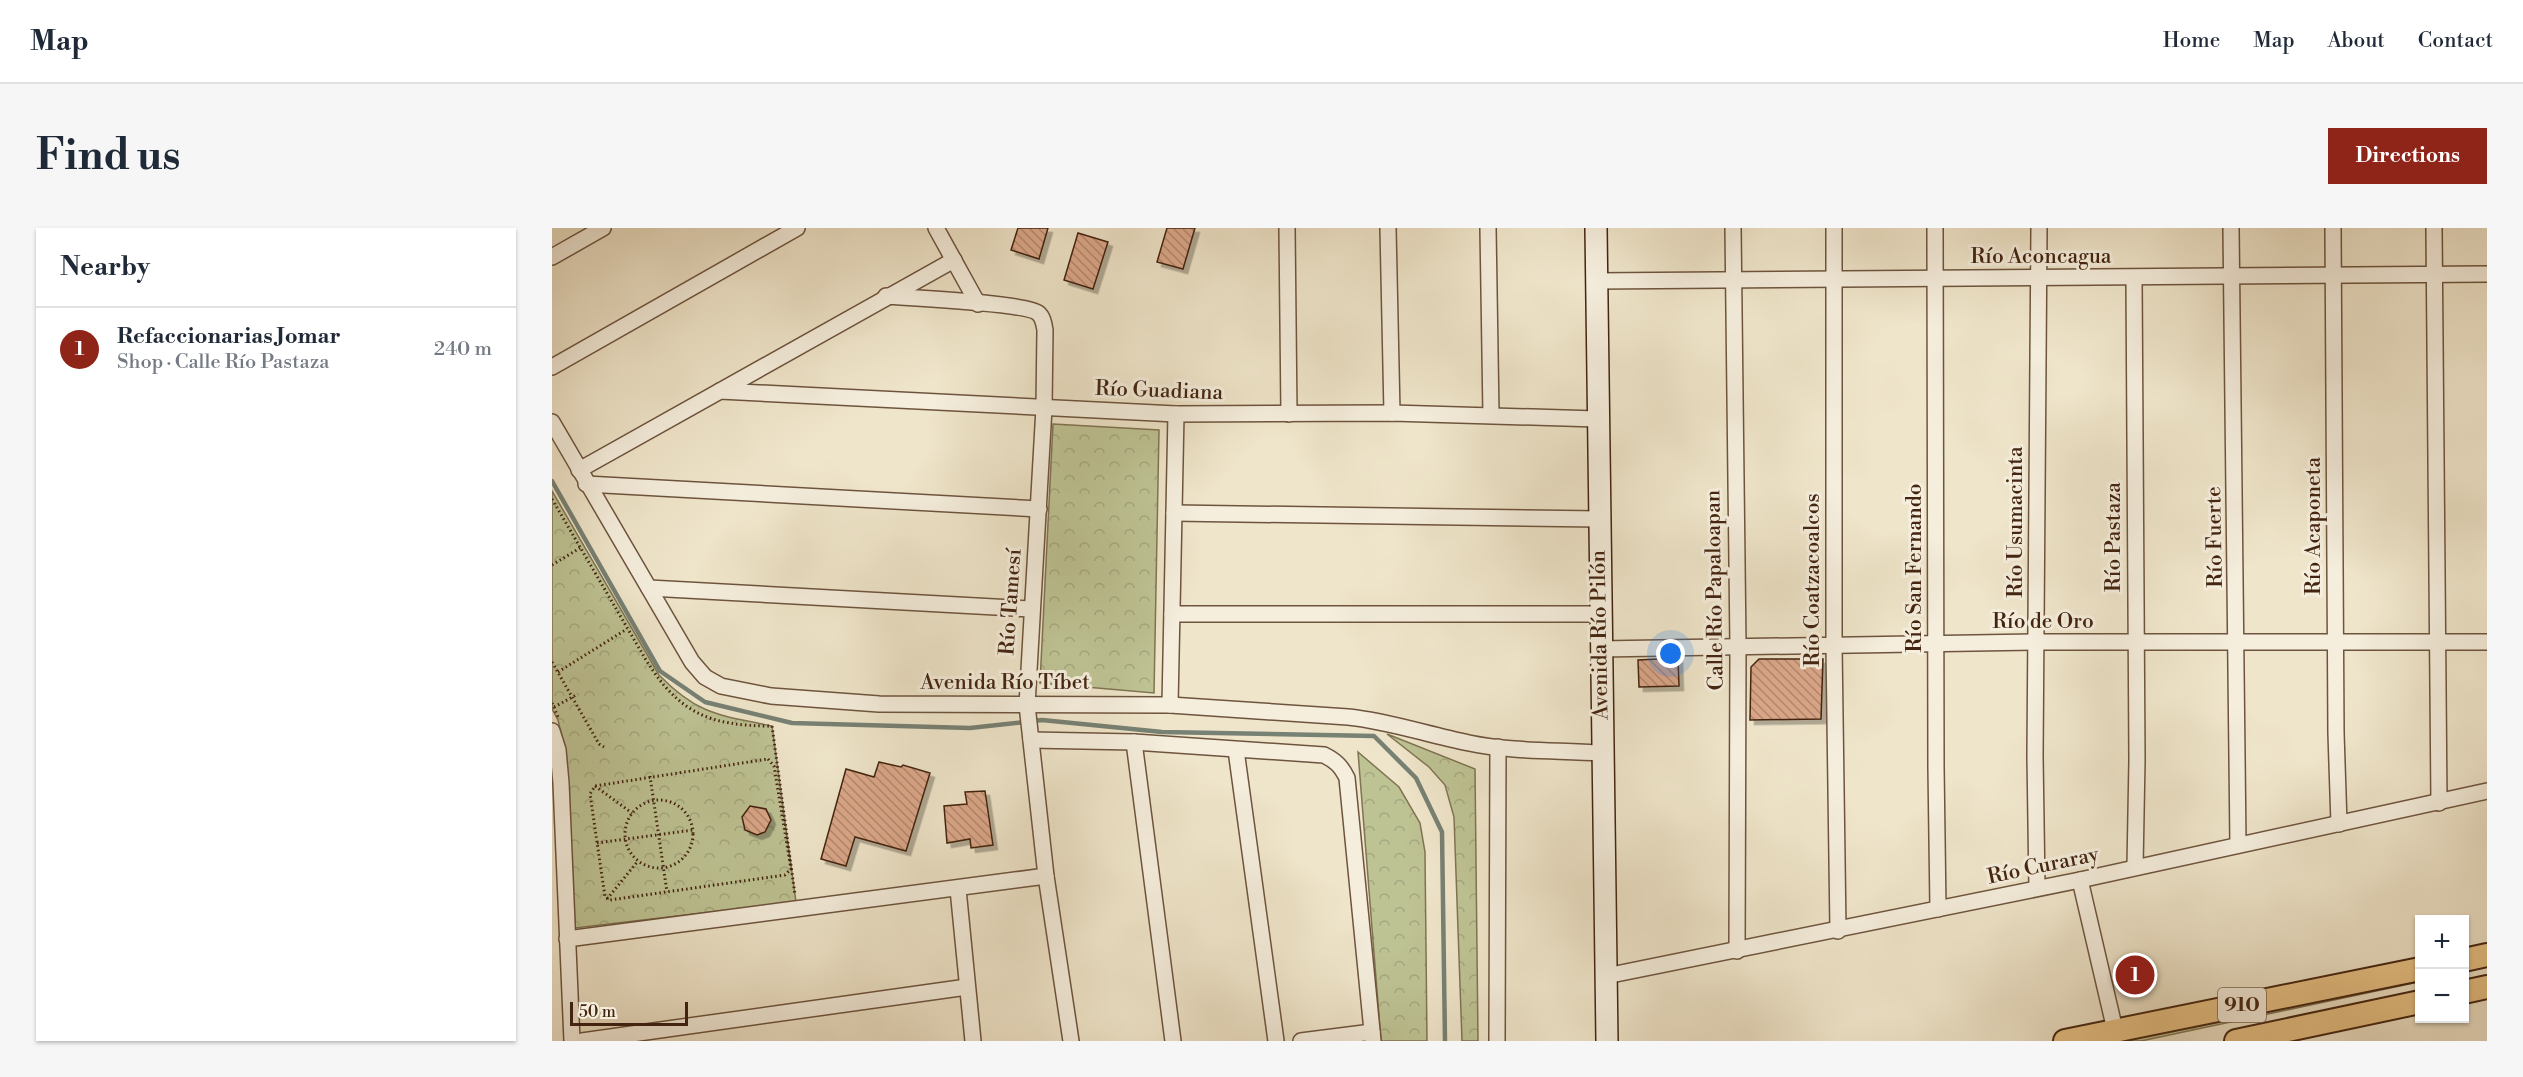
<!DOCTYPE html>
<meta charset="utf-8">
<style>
body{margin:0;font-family:"Libre Bodoni",serif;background:#f6f6f7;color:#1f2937}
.controls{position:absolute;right:18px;bottom:18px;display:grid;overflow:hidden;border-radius:0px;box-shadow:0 2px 4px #0004}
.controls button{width:54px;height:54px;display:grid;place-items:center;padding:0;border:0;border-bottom:2px solid #e0e1e3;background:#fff;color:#1f2937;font:30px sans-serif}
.scale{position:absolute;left:18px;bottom:15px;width:118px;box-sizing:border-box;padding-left:6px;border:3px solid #432410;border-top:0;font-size:16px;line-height:21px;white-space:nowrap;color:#432410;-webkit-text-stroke:4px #f5eedd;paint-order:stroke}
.you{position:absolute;left:1119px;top:426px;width:21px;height:21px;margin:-15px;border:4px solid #fff;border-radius:50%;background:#1a73e8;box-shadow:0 0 0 9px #1a73e833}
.badge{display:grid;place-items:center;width:39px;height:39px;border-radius:50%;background:#8f2418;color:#fff;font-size:20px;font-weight:700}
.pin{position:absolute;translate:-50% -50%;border:3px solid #fff;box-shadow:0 2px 6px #0006}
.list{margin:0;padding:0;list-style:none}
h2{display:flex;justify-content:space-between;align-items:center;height:78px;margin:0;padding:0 24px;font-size:26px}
h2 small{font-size:20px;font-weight:400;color:#747a83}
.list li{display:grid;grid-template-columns:39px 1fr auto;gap:18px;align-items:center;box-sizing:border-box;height:84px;padding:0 24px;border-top:2px solid #e0e1e3}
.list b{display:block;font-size:22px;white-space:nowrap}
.list p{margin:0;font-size:20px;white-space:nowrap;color:#747a83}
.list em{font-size:20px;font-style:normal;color:#747a83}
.map{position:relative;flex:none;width:1935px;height:813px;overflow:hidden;border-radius:0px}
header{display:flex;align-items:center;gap:36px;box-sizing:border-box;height:84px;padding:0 30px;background:#fff;border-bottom:2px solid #e0e1e3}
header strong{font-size:28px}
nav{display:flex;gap:33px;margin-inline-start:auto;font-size:21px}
.intro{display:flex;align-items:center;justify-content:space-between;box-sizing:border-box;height:144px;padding:0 36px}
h1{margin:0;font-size:42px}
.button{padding:15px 27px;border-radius:0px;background:#8f2418;color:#fff;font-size:21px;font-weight:700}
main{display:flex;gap:36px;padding:0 36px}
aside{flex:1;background:#fff;border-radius:0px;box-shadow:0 2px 4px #0004}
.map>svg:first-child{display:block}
</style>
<header>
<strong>Map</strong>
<nav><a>Home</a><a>Map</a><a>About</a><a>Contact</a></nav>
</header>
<div class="intro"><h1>Find us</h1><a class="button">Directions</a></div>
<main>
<aside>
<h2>Nearby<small></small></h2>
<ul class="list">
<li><span class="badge">1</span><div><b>Refaccionarias Jomar</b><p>Shop · Calle Río Pastaza</p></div><em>240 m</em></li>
</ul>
</aside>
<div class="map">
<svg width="1935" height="813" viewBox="0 0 1935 813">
<defs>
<pattern id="park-crowns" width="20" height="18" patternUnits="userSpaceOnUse" patternTransform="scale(1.5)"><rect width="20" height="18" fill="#bec394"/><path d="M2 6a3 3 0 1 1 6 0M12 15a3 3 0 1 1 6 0" fill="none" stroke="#a4a77f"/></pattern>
<pattern id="building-back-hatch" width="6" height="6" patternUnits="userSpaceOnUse" patternTransform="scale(1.5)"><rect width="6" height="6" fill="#dba789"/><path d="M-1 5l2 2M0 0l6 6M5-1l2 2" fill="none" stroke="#b3886f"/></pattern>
<filter id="shadow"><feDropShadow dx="4.5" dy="4.5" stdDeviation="0" flood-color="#0004"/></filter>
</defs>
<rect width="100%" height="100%" fill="#efe5ca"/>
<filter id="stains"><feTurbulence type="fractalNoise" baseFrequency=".00333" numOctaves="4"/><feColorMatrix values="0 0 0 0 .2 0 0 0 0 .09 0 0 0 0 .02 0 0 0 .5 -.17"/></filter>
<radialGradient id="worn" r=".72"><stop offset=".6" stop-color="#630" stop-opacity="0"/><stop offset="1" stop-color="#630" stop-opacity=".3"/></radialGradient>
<g fill="url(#park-crowns)" stroke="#807452" stroke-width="1.5">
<path d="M 501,196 L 607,202 L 602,465 L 488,455 Z"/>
<path d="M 0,263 L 107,447 C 146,487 167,487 220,498 L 244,674 L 23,700 L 13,522 L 6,492 L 0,481 Z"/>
<path d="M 835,506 L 923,541 L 926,813 L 910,813 L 902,589 L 893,557 L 877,539 Z"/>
<path d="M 806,524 L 847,559 L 868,595 L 873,624 L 875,813 L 829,813 Z"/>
<path d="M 1867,747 L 1867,754 L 1589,813 L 1540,813 Z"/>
</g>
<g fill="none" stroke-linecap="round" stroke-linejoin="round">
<path stroke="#778174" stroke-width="4.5" d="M 0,253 L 108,443 L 153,474 L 240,495 L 418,500 L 490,492 L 610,504 L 822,508 L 864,550 L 890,604 L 893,813"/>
</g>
<g fill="url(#building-back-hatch)" stroke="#432410" stroke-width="1.5" filter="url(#shadow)">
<path d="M 466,0 L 496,0 L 487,31 L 459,22 Z"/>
<path d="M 615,0 L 643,0 L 631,41 L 605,34 Z"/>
<path d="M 526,5 L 556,14 L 541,61 L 512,52 Z"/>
<path d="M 1126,430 L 1127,458 L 1087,459 L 1086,432 Z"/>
<path d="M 1207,431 L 1271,431 L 1269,491 L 1198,492 L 1199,439 Z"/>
<path d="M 327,534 L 349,539 L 351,537 L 378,545 L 354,623 L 303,609 L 294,638 L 269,631 L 294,541 L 322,549 Z"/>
<path d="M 433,563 L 441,617 L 419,620 L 418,611 L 395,615 L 392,578 L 415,576 L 413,564 Z"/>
<path d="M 198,578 L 214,581 L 219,592 L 213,604 L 205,607 L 193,602 L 190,589 Z"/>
</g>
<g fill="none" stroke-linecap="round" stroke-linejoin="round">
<defs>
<g id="street">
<path d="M 384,0 L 426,76"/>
<path d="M 735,0 L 737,186"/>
<path d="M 836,0 L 840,185"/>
<path d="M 936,0 L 939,187"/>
<path d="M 1181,0 L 1186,419 L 1185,723"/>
<path d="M 1282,0 L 1282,418 L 1286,703"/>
<path d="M 1383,0 L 1384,539 L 1386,681"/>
<path d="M 1679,0 L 1686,617"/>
<path d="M 1781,0 L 1784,505 L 1787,596"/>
<path d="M 1882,0 L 1887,575"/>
<path d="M 0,29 L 51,0"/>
<path d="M 1582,50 L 1585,532 L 1583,639"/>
<path d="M 1044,53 L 1935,46"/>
<path d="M 334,68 C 357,70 474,75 486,85 C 491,89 492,96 493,102 L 492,180 L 475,477 L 494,648 L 519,813"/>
<path d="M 0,139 L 245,0"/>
<path d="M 168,163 L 624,186 L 840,185 L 1045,191"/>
<path d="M 0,194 L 140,434 L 153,449 L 169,458 L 219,468 L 327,476 L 618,477 L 796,489 C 837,493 876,507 917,515 C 960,524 1006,522 1049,525"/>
<path d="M 27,242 L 402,32"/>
<path d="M 34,256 L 487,281"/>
<path d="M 622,285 L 1047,291"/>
<path d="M 97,360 L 479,381"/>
<path d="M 620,386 L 1048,386"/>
<path d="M 1048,421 L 1484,414 L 1935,414"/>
<path d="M 618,477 L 624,186"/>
<path d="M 0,503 L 6,522 L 9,555 L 20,813"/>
<path d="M 479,512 L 582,514 L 772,527 C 784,533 789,538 795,550 L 821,813"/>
<path d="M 582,514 L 621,813"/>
<path d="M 684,522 L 724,813"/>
<path d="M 1528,652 L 1563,802"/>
<path d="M 1485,660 L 1483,528 L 1487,0"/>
<path d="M 406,661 L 421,813"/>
<path d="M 15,711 L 494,648"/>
<path d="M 1054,748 L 1528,652 L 1935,563"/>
<path d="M 30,813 L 415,759"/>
<path d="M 749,813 L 820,804"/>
<path d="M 945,813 L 946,519"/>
</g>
<path id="secondary" d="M 1044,0 L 1055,813"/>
<g id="primary">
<path d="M 1912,732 L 1935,727"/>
<path d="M 1912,764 L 1935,759"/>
<path d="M 1513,813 L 1868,741"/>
<path d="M 1684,813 L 1868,774"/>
</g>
</defs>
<use href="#street" stroke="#6e543e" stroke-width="18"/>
<use href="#secondary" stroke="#432410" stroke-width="24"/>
<use href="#primary" stroke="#432410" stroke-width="26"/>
<g stroke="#432410" stroke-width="3" stroke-dasharray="1.5 3" stroke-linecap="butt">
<path d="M 0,271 L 94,432 C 127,485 157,498 220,498 L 243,667"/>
<path d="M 0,337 L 28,320"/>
<path d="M 0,434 L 47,516 L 52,519"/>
<path d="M 6,444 L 75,401"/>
<path d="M 0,475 L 6,489"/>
<path d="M 2,479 L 26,466"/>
<path d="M 216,531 L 222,538 L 239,641 L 233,647 L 58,672 L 53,669 L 38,566 L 43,558 Z"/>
<path d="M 98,548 L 115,664"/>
<path d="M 43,558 L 80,585"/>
<circle cx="107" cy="606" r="34"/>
<path d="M 45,615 L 141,602"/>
<path d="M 55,671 L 86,633"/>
</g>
<use href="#street" stroke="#f5eedd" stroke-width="15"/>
<use href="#secondary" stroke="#f5eedd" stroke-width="21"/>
<use href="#primary" stroke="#e8c285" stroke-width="22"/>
</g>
<g text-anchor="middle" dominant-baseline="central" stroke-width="6" stroke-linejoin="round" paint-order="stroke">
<rect fill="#f5eedd" stroke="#78614e" stroke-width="1.5" x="1666" y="760" width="48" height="34" rx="4.5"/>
<g font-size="20" font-weight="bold" fill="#432410">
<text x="1690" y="777">910</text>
</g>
<g font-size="21" fill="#432410" stroke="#f5eedd">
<text x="1489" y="29">Río Aconcagua</text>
<text transform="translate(607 163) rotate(2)">Río Guadiana</text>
<text transform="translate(1464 294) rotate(-90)">Río Usumacinta</text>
<text transform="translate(1762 298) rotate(-90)">Río Acaponeta</text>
<text transform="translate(1562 309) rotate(-90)">Río Pastaza</text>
<text transform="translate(1663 309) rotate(-91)">Río Fuerte</text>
<text transform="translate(1363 340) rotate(-90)">Río San Fernando</text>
<text transform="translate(1261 352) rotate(-90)">Río Coatzacoalcos</text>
<text transform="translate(1163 362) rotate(-91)">Calle Río Papaloapan</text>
<text transform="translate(459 374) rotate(-86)">Río Tamesí</text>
<text x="1491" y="394">Río de Oro</text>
<text transform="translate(1048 407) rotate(-91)">Avenida Río Pilón</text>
<text x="453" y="455">Avenida Río Tíbet</text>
<text transform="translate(1491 638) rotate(-12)">Río Curaray</text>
</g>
</g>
<rect width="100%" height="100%" filter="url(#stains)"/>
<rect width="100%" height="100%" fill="url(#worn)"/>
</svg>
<div class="controls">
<button>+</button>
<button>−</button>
</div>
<div class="scale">50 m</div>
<div class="you"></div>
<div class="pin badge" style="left:1583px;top:747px">1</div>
</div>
</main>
